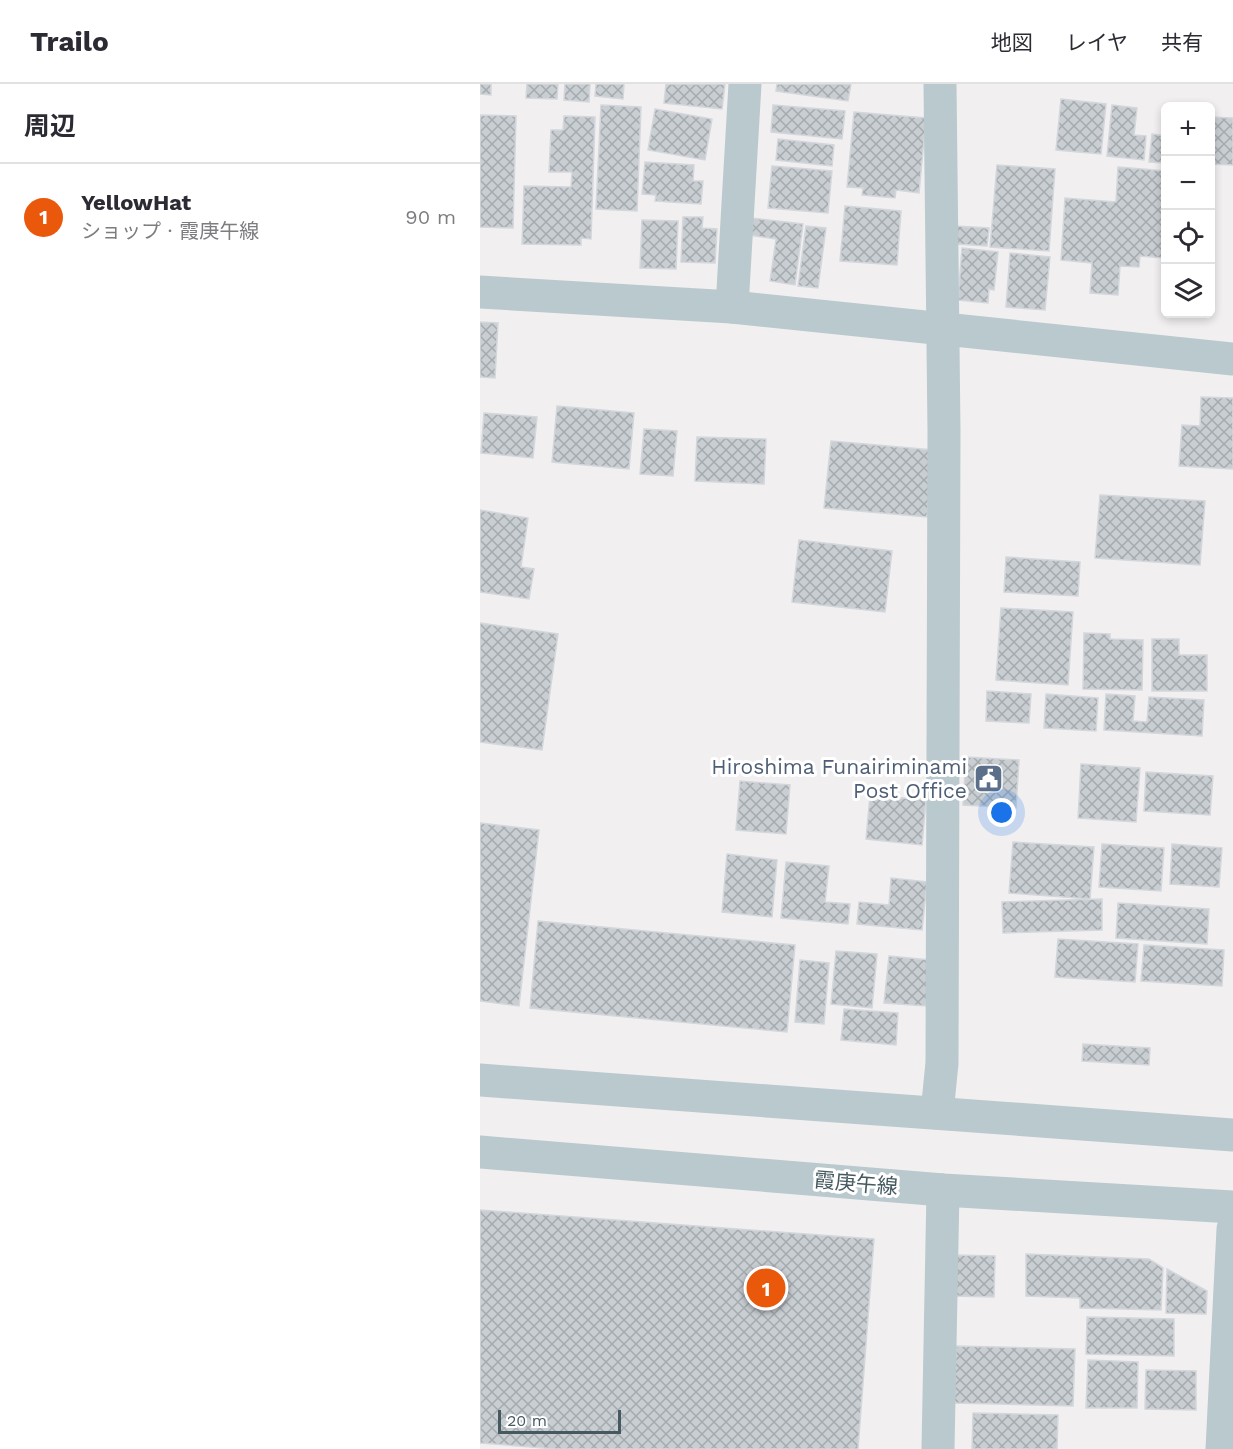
<!DOCTYPE html>
<html lang="ja">
<meta charset="utf-8">
<style>
body{margin:0;font-family:"Work Sans","Noto Sans JP",sans-serif;background:#f2f2f3;color:#2b2b33}
.controls{position:absolute;right:18px;top:18px;display:grid;overflow:hidden;border-radius:9px;box-shadow:0 3px 9px #0003}
.controls button{width:54px;height:54px;display:grid;place-items:center;padding:0;border:0;border-bottom:2px solid #e1e1e2;background:#fff;color:#2b2b33;font:30px sans-serif}
.scale{position:absolute;left:18px;bottom:15px;width:123px;box-sizing:border-box;padding-left:6px;border:3px solid #455960;border-top:0;font-size:16px;line-height:21px;white-space:nowrap;color:#455960;-webkit-text-stroke:4px #fff;paint-order:stroke}
.you{position:absolute;left:522px;top:729px;width:21px;height:21px;margin:-15px;border:4px solid #fff;border-radius:50%;background:#1a73e8;box-shadow:0 0 0 9px #1a73e833}
.badge{display:grid;place-items:center;width:39px;height:39px;border-radius:50%;background:#ea580c;color:#fff;font-size:20px;font-weight:700}
.pin{position:absolute;translate:-50% -50%;border:3px solid #fff;box-shadow:0 2px 6px #0006}
.list{margin:0;padding:0;list-style:none}
h2{display:flex;justify-content:space-between;align-items:center;height:78px;margin:0;padding:0 24px;font-size:26px}
h2 small{font-size:20px;font-weight:400;color:#7c7c81}
.list li{display:grid;grid-template-columns:39px 1fr auto;gap:18px;align-items:center;box-sizing:border-box;height:108px;padding:0 24px;border-top:2px solid #e1e1e2}
.list b{display:block;font-size:22px;white-space:nowrap}
.list p{margin:0;font-size:20px;white-space:nowrap;color:#7c7c81}
.list em{font-size:20px;font-style:normal;color:#7c7c81}
.icon{flex:none;width:33px;height:33px;fill:none;stroke:currentColor;stroke-width:2;stroke-linecap:round;stroke-linejoin:round}
.map{position:relative;flex:none;width:753px;height:1365px;overflow:hidden}
header{display:flex;align-items:center;gap:36px;box-sizing:border-box;height:84px;padding:0 30px;background:#fff;border-bottom:2px solid #e1e1e2}
header strong{font-size:28px}
nav{display:flex;gap:33px;margin-inline-start:auto;font-size:21px}
main{display:flex}
aside{flex:1;background:#fff}
.map>svg:first-child{display:block}
</style>
<header>
<strong>Trailo</strong>
<nav><a>地図</a><a>レイヤ</a><a>共有</a></nav>
</header>
<main>
<aside>
<h2>周辺<small></small></h2>
<ul class="list">
<li><span class="badge">1</span><div><b>YellowHat</b><p>ショップ · 霞庚午線</p></div><em>90 m</em></li>
</ul>
</aside>
<div class="map">
<svg width="753" height="1365" viewBox="0 0 753 1365">
<defs>
<pattern id="building-cross-hatch" width="8" height="8" patternUnits="userSpaceOnUse" patternTransform="scale(1.5)"><rect width="8" height="8" fill="#c9ced3"/><path d="M0 0l8 8M0 8l8-8" fill="none" stroke="#a5aaaf"/></pattern>
</defs>
<rect width="100%" height="100%" fill="#f2eff0"/>
<g fill="url(#building-cross-hatch)" stroke="#d3d7dc" stroke-width="1.5">
<path d="M 0,0 L 11,0 L 11,11 L 0,10 Z"/>
<path d="M 47,0 L 78,0 L 77,15 L 46,14 Z"/>
<path d="M 85,0 L 110,0 L 109,18 L 84,16 Z"/>
<path d="M 116,0 L 144,0 L 143,15 L 115,12 Z"/>
<path d="M 186,0 L 245,0 L 242,25 L 184,19 Z"/>
<path d="M 297,0 L 371,0 L 368,17 L 296,7 Z"/>
<path d="M 581,15 L 626,20 L 621,70 L 576,66 Z"/>
<path d="M 121,21 L 161,23 L 157,127 L 116,125 Z"/>
<path d="M 293,21 L 365,27 L 362,55 L 291,48 Z"/>
<path d="M 632,21 L 657,24 L 654,51 L 666,52 L 664,76 L 627,72 Z"/>
<path d="M 175,25 L 232,35 L 225,76 L 168,66 Z"/>
<path d="M 374,28 L 446,34 L 439,109 L 416,106 L 415,114 L 382,111 L 383,104 L 367,103 Z"/>
<path d="M 0,31 L 36,32 L 33,144 L 0,143 Z"/>
<path d="M 84,32 L 115,33 L 111,155 L 101,154 L 101,161 L 42,160 L 44,102 L 91,103 L 92,88 L 69,88 L 71,46 L 83,46 Z"/>
<path d="M 730,33 L 753,34 L 753,81 L 730,80 Z"/>
<path d="M 672,50 L 686,52 L 686,79 L 669,78 Z"/>
<path d="M 298,55 L 354,61 L 352,82 L 296,76 Z"/>
<path d="M 165,78 L 214,81 L 213,97 L 223,97 L 221,120 L 175,117 L 176,111 L 162,110 Z"/>
<path d="M 517,81 L 575,85 L 569,167 L 510,163 Z"/>
<path d="M 292,82 L 352,87 L 348,129 L 288,124 Z"/>
<path d="M 638,83 L 686,87 L 686,167 L 684,167 L 683,174 L 660,172 L 659,183 L 640,182 L 638,211 L 610,209 L 612,179 L 581,176 L 585,114 L 636,118 Z"/>
<path d="M 365,122 L 421,127 L 417,181 L 360,177 Z"/>
<path d="M 203,133 L 223,133 L 222,144 L 237,145 L 235,179 L 201,178 Z"/>
<path d="M 271,134 L 323,140 L 315,201 L 290,197 L 296,155 L 269,151 Z"/>
<path d="M 162,136 L 198,137 L 196,185 L 160,184 Z"/>
<path d="M 326,142 L 346,144 L 338,204 L 318,202 Z"/>
<path d="M 476,142 L 509,144 L 507,162 L 475,160 Z"/>
<path d="M 482,164 L 518,168 L 514,206 L 509,205 L 508,219 L 478,216 Z"/>
<path d="M 530,169 L 570,173 L 565,226 L 526,223 Z"/>
<path d="M 0,238 L 18,239 L 15,294 L 0,293 Z"/>
<path d="M 721,313 L 753,314 L 753,385 L 699,382 L 702,341 L 720,342 Z"/>
<path d="M 77,322 L 154,329 L 149,385 L 72,378 Z"/>
<path d="M 4,329 L 57,333 L 53,374 L 1,369 Z"/>
<path d="M 164,345 L 197,347 L 193,392 L 160,390 Z"/>
<path d="M 217,353 L 286,355 L 284,400 L 215,397 Z"/>
<path d="M 351,357 L 453,366 L 447,433 L 344,424 Z"/>
<path d="M 620,411 L 725,417 L 720,481 L 615,474 Z"/>
<path d="M 0,426 L 48,434 L 41,483 L 54,485 L 49,515 L 0,508 Z"/>
<path d="M 319,456 L 412,467 L 405,528 L 312,518 Z"/>
<path d="M 526,473 L 600,478 L 598,512 L 524,508 Z"/>
<path d="M 521,524 L 593,528 L 588,601 L 516,596 Z"/>
<path d="M 0,539 L 78,550 L 62,666 L 0,658 Z"/>
<path d="M 604,549 L 630,550 L 630,555 L 663,556 L 662,606 L 603,605 Z"/>
<path d="M 672,555 L 699,555 L 699,571 L 727,571 L 727,607 L 672,607 Z"/>
<path d="M 507,607 L 551,610 L 549,639 L 506,637 Z"/>
<path d="M 566,610 L 618,614 L 616,647 L 564,644 Z"/>
<path d="M 626,610 L 655,612 L 653,637 L 667,638 L 669,613 L 724,616 L 722,652 L 624,646 Z"/>
<path d="M 486,673 L 539,676 L 536,724 L 483,721 Z"/>
<path d="M 601,680 L 660,684 L 656,738 L 598,734 Z"/>
<path d="M 666,688 L 733,692 L 730,731 L 664,727 Z"/>
<path d="M 260,697 L 310,701 L 306,750 L 256,746 Z"/>
<path d="M 390,711 L 446,716 L 442,761 L 386,755 Z"/>
<path d="M 0,739 L 59,746 L 39,922 L 0,917 Z"/>
<path d="M 533,758 L 614,763 L 610,815 L 529,809 Z"/>
<path d="M 622,760 L 684,764 L 681,807 L 619,803 Z"/>
<path d="M 692,760 L 742,764 L 739,803 L 690,800 Z"/>
<path d="M 247,770 L 297,776 L 292,833 L 242,828 Z"/>
<path d="M 306,778 L 349,782 L 345,818 L 370,820 L 368,840 L 301,834 Z"/>
<path d="M 411,794 L 447,798 L 442,846 L 377,840 L 379,818 L 409,821 Z"/>
<path d="M 622,815 L 622,846 L 523,849 L 522,818 Z"/>
<path d="M 638,819 L 729,825 L 727,860 L 636,854 Z"/>
<path d="M 58,837 L 315,861 L 307,948 L 50,924 Z"/>
<path d="M 578,855 L 658,860 L 655,898 L 575,893 Z"/>
<path d="M 664,861 L 744,866 L 742,902 L 661,897 Z"/>
<path d="M 356,867 L 397,870 L 392,924 L 351,920 Z"/>
<path d="M 409,872 L 450,876 L 446,922 L 404,919 Z"/>
<path d="M 320,876 L 349,879 L 344,940 L 315,938 Z"/>
<path d="M 364,925 L 418,929 L 416,961 L 361,956 Z"/>
<path d="M 603,960 L 670,964 L 669,981 L 602,977 Z"/>
<path d="M 0,1126 L 394,1155 L 378,1365 L 76,1365 L 0,1359 Z"/>
<path d="M 546,1170 L 669,1175 L 683,1184 L 681,1226 L 600,1224 L 600,1214 L 546,1212 Z"/>
<path d="M 474,1171 L 515,1172 L 514,1213 L 472,1212 Z"/>
<path d="M 687,1185 L 727,1207 L 726,1230 L 686,1229 Z"/>
<path d="M 607,1233 L 694,1235 L 694,1272 L 606,1270 Z"/>
<path d="M 476,1262 L 595,1265 L 593,1322 L 474,1319 Z"/>
<path d="M 608,1276 L 658,1278 L 657,1324 L 606,1324 Z"/>
<path d="M 666,1286 L 716,1287 L 716,1326 L 665,1325 Z"/>
<path d="M 493,1329 L 578,1331 L 577,1365 L 492,1365 Z"/>
</g>
<g fill="none" stroke-linecap="round" stroke-linejoin="round">
<g stroke="#b9c9ce" stroke-width="33">
<path d="M 0,208 L 252,223 L 753,275"/>
<path d="M 252,223 L 265,0"/>
<path d="M 457,1029 L 462,979 L 464,347 L 460,0"/>
<path d="M 458,1365 L 463,1106"/>
<path d="M 742,1365 L 753,1145"/>
</g>
<g stroke="#b9c9ce" stroke-width="33">
<path d="M 0,996 L 753,1051"/>
<path d="M 0,1068 L 463,1106 L 753,1123"/>
</g>
</g>
<defs>
<symbol id="civic-square" viewBox="-11 -11 22 22"><rect x="-9" y="-9" width="18" height="18" rx="4" fill="#5c6f8a" stroke="#fff"/><path d="M-.6-6.5H3V-4.5H.6V-3L4-1V1h2V6H-6V1h2V-1L-.6-3ZM-1.2 2.5V6h2.4V2.5Z" fill="#fff"/></symbol>
</defs>
<g fill-rule="evenodd">
<use href="#civic-square" x="492" y="678" width="33" height="33"/>
</g>
<g text-anchor="middle" dominant-baseline="central" stroke-width="6" stroke-linejoin="round" paint-order="stroke">
<g font-size="21" fill="#4e5e75" stroke="#fff" text-anchor="end">
<text x="487" y="682">Hiroshima Funairiminami<tspan x="487" dy="24">Post Office</tspan></text>
</g>
<g font-size="21" fill="#455960" stroke="#fff">
<text transform="translate(376 1099) rotate(5)">霞庚午線</text>
</g>
</g>
</svg>
<div class="controls">
<button>+</button>
<button>−</button>
<button><svg class="icon" aria-label="locate" viewBox="0 0 24 24"><circle cx="12" cy="12" r="6"/><path d="M12 2v4M12 18v4M2 12h4M18 12h4"/></svg></button>
<button><svg class="icon" aria-label="layers" viewBox="0 0 24 24"><path d="M12 4l9 5-9 5-9-5zM3 14l9 5 9-5"/></svg></button>
</div>
<div class="scale">20 m</div>
<div class="you"></div>
<div class="pin badge" style="left:286px;top:1204px">1</div>
</div>
</main>
